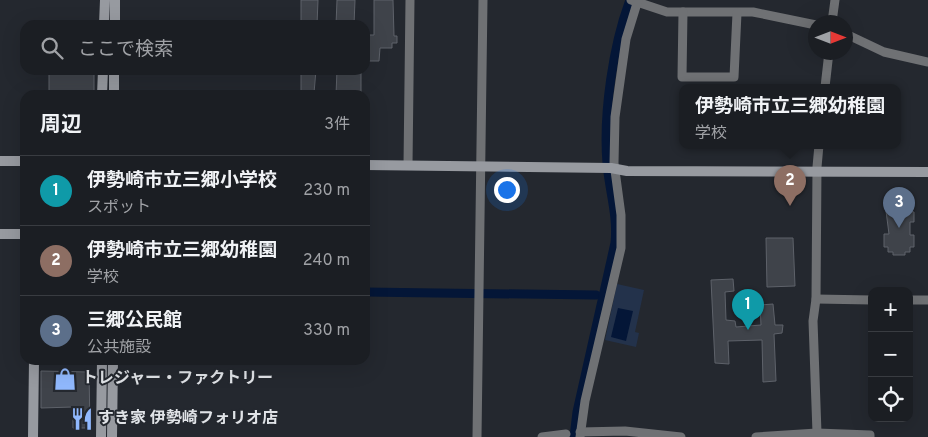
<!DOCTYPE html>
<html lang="ja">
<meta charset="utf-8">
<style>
body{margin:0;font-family:Overpass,"Noto Sans JP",sans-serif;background:#24272b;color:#f1f3f6}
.controls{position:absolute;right:15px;bottom:15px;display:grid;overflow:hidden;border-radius:10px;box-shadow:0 5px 20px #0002}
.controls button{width:45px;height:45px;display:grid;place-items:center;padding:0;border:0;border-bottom:1px solid #393c41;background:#1b1e23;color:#f1f3f6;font:25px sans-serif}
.compass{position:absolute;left:808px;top:15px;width:45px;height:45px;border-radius:50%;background:#1b1e23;box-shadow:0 5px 20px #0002;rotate:90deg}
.you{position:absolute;left:506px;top:189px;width:18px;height:18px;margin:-12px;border:4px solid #fff;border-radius:50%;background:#1a73e8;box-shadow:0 0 0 8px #1a73e833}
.badge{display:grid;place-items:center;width:32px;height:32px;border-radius:50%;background:#ea580c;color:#fff;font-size:16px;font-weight:700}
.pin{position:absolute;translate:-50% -41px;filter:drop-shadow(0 1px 2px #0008)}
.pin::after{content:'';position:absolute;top:26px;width:18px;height:15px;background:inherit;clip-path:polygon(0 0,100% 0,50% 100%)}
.popup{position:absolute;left:679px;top:84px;width:222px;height:65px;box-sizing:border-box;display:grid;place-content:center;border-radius:10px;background:#1b1e23;filter:drop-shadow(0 1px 4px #0005);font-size:16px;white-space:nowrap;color:#a0a2a6}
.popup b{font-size:19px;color:#f1f3f6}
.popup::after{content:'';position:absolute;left:50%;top:100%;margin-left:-10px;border:10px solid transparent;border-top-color:#1b1e23}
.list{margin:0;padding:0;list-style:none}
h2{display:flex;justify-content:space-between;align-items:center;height:65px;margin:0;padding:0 20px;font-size:21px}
h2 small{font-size:16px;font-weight:400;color:#a0a2a6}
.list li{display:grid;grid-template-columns:32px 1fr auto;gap:15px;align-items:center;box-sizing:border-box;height:70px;padding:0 20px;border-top:1px solid #393c41}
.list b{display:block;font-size:19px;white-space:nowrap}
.list p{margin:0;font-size:16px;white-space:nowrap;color:#a0a2a6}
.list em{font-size:16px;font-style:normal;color:#a0a2a6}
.icon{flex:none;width:28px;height:28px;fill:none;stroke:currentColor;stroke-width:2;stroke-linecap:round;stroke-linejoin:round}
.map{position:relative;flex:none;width:928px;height:437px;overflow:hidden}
.search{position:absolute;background:#1b1e23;box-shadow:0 5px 20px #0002;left:20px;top:20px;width:350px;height:55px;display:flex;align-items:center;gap:12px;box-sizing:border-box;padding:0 18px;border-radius:15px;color:#a0a2a6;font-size:19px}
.panel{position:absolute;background:#1b1e23;box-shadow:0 5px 20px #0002;left:20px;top:90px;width:350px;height:275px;border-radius:15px}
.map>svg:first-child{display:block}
</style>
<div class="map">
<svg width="928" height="437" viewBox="0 0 928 437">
<rect width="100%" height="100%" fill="#24282f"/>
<path fill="#23324b" d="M 617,284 L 644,290 L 635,332 L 639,333 L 636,347 L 605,340 Z"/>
<path fill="#041637" d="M 618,308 L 633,311 L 626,341 L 611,337 Z"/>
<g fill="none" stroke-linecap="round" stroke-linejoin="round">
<g stroke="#041637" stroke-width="9">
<path d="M 365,292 L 596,295"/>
<path d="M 574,437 L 577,412 L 615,243 C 618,215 609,190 607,163 C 603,114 613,45 630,0"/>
</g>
</g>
<g fill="#3f434a" stroke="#5e626a">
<path d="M 301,0 L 318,0 L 317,25 L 301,25 Z"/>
<path d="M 337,0 L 355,0 L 354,25 L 336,25 Z"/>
<path d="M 374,0 L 393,0 L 394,36 L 397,36 L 397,43 L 392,43 L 392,48 L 380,48 L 379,61 L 365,61 L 365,35 L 374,35 Z"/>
<rect x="49" y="70" width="45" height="25"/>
<path d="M 301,70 L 316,70 L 314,93 L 305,94 L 305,91 L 301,91 Z"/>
<path d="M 337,70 L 361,70 L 361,95 L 336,95 Z"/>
<path d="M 895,203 L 904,203 L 904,206 L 909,206 L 909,211 L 914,212 L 914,222 L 910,222 L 910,235 L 914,235 L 914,247 L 910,247 L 910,252 L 905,252 L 905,255 L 893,255 L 893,252 L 888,252 L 888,247 L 884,247 L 884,234 L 889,234 L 886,211 L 889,211 L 889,206 L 895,206 Z"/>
<path d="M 766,238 L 793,238 L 795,286 L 767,287 Z"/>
<path d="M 733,279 L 734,291 L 725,292 L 726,320 L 735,321 L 736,327 L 761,325 L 760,305 L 773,304 L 775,325 L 783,325 L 782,333 L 774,334 L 776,381 L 763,382 L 762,340 L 728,341 L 729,364 L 715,363 L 711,280 Z"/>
<path d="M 41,371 L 89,372 L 90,428 L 73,428 L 73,407 L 41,408 Z"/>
</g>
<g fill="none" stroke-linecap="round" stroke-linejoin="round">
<g stroke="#6f7174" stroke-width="9">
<path d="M 631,0 L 667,12 L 753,12 L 816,25"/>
<path d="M 683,12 L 682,77 L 734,77 L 737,13"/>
<path d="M 832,22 L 835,0"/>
<path d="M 846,34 L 884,52 L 928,62"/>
<path d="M 825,87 L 829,52"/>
<path d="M 408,165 L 410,0"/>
<path d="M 816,299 L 872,300"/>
<path d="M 909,300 L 928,300"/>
<path d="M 580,432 L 625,431 L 681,437"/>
<path d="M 817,433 L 813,321 L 816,299 L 817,167 L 819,145"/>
<path d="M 477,437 L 483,0"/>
<path d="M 542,437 L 566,434"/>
<path d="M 580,437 L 585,401 L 621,248 L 621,215 L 614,163 L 615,117 L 626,39 L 638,0"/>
<path d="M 756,437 L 817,433 L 870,435 L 870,437"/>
</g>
<g stroke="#979aa0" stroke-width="10">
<path d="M 104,25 L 105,0"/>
<path d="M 115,25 L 115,0"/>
<path d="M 102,95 L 103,70"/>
<path d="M 114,95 L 114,70"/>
<path d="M 0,161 L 25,161"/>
<path d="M 365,165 L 611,168 L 627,171 L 928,172"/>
<path d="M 0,234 L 25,234"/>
<path d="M 33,437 L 34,360"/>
<path d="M 101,437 L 102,360"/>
<path d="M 112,437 L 113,360"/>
</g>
</g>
<defs>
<symbol id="shop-bare" viewBox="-9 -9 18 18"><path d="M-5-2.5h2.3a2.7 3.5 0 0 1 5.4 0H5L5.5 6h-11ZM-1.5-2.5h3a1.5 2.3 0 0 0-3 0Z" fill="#90b8fd" stroke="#24282f" stroke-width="2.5" paint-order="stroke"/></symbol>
<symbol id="restaurant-bare" viewBox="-9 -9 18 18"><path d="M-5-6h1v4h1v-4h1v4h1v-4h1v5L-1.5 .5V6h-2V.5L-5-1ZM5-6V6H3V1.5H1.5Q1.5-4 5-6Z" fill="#90b8fd" stroke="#24282f" stroke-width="2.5" paint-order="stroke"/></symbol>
</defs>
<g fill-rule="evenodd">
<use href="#shop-bare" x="49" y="363" width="32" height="32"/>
<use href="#restaurant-bare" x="66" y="403" width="32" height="32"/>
</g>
<g text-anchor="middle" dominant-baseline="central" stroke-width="4" stroke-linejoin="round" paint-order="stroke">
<g font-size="16" font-weight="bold" fill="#e0e3e7" stroke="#24282f" text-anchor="start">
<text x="82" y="379">トレジャー・ファクトリー</text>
<text x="98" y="419">すき家 伊勢崎フォリオ店</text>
</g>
</g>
</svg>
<div class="controls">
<button>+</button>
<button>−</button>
<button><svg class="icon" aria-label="locate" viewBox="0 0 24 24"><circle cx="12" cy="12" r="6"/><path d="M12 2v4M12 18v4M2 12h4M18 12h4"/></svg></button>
</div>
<svg class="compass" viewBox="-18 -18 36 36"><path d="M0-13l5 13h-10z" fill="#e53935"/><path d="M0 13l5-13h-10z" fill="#a0a2a6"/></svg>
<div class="you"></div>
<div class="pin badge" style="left:748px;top:330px;background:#0f9aa8">1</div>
<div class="pin badge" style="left:790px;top:206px;background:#8d6e63">2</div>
<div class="popup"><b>伊勢崎市立三郷幼稚園</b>学校</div>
<div class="pin badge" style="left:899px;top:228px;background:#5c6f8a">3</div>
<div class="search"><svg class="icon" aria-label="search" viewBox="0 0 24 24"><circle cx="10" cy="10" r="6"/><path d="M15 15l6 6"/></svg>ここで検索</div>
<section class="panel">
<h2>周辺<small>3件</small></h2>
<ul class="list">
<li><span class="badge" style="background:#0f9aa8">1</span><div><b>伊勢崎市立三郷小学校</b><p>スポット</p></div><em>230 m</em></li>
<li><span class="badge" style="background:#8d6e63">2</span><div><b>伊勢崎市立三郷幼稚園</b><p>学校</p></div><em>240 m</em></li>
<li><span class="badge" style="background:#5c6f8a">3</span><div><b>三郷公民館</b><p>公共施設</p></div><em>330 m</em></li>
</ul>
</section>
</div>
